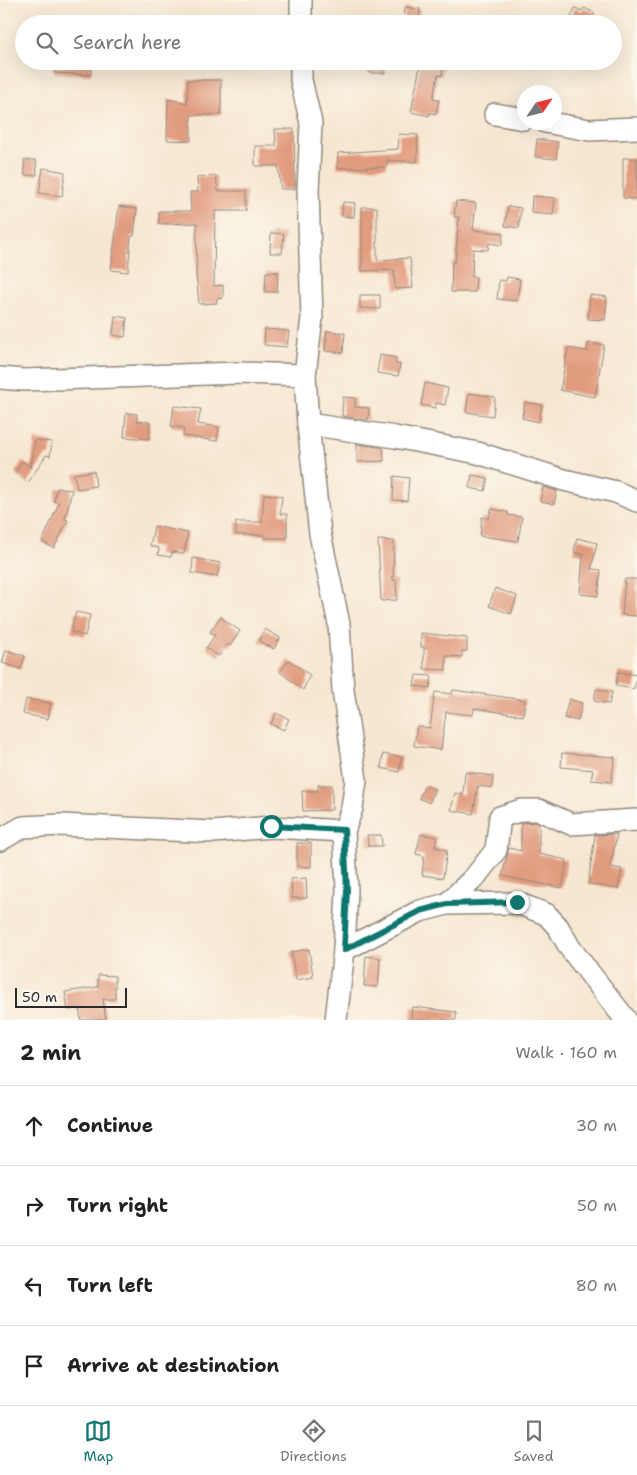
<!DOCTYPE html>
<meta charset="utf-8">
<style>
body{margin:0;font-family:"Shantell Sans",sans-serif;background:#f6f6f6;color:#202124}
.compass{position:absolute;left:517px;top:85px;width:45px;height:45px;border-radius:50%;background:#fff;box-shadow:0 5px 20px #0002;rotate:55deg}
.scale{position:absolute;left:15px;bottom:12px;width:112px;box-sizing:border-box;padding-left:5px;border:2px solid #2b2b2b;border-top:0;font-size:14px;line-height:18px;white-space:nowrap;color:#2b2b2b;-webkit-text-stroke:4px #fbf7ec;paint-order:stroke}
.stop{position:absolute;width:15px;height:15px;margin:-11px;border:4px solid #0f766e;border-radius:50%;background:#fff}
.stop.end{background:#0f766e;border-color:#fff;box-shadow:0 1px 5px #0008}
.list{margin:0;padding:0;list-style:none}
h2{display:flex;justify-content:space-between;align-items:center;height:65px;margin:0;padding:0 20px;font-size:21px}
h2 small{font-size:16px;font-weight:400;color:#757577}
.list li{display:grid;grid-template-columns:32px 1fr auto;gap:15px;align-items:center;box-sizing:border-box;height:80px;padding:0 20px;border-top:1px solid #e0e0e0}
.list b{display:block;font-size:19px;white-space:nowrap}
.list em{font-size:16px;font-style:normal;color:#757577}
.icon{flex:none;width:28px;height:28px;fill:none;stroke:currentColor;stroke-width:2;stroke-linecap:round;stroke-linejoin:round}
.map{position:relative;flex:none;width:637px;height:1020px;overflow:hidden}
.search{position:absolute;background:#fff;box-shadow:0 5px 20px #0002;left:15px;right:15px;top:15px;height:55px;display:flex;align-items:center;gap:12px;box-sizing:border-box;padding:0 18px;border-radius:28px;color:#757577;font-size:19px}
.sheet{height:385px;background:#fff}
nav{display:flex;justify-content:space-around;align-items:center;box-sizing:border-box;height:70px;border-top:1px solid #e0e0e0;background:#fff;font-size:14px;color:#757577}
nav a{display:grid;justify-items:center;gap:2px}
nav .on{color:#0f766e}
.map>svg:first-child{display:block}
</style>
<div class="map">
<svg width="637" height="1020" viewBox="0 0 637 1020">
<rect width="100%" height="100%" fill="#fbf7ec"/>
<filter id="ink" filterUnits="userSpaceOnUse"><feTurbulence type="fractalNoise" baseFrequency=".02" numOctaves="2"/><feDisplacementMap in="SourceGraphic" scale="10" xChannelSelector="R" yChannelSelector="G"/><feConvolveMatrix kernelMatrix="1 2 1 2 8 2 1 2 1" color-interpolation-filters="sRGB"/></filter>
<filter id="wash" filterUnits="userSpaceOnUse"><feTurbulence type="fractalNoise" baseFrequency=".0096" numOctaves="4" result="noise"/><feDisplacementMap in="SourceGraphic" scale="20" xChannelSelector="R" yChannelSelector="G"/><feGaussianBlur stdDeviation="1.12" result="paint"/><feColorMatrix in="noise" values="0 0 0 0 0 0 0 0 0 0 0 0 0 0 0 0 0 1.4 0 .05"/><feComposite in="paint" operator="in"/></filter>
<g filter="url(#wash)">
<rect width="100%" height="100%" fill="#f7e7d2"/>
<g id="blocks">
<g fill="#e19b7e">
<path d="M 405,7 L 420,9 L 419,20 L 404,18 Z"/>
<path d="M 575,8 L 582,11 L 584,8 L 595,13 L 593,17 L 609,24 L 568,24 Z"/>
<path d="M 55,61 L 91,61 L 91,75 L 54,73 Z"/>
<rect x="369" y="61" width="16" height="12"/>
<path d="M 421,61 L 444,61 L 442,76 L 438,75 L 433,99 L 439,100 L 436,114 L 430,113 L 429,116 L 411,112 Z"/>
<path d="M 188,80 L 221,80 L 221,115 L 191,115 L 191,141 L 167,140 L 168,99 L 187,103 Z"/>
<path d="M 275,129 L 294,129 L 295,189 L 281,189 L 278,166 L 255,166 L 255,146 L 276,146 Z"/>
<path d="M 399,134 L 418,135 L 417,162 L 387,160 L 387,167 L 337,168 L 338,153 L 398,149 Z"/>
<path d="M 537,139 L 558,142 L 556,159 L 535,157 Z"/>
<path d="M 623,158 L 637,158 L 637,199 L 623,198 Z"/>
<path d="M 24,160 L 36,160 L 37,175 L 25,175 Z"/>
<path d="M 43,168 L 65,172 L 62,196 L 39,193 Z"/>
<path d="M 216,176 L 218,191 L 246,191 L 246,211 L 215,211 L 214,286 L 223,285 L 223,298 L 216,299 L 217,303 L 199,304 L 196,274 L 197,223 L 159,224 L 159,211 L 191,211 L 190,192 L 198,192 L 197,177 Z"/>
<path d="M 532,196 L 555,198 L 553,215 L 531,213 Z"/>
<path d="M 456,201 L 476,203 L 473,230 L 503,233 L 502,245 L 489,243 L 488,250 L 473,249 L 472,277 L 476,277 L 475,292 L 451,292 L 452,262 L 455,262 L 459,217 L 454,217 Z"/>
<path d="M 343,202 L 355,203 L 354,217 L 342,216 Z"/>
<path d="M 119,206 L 137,209 L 134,236 L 131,236 L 128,272 L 111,270 Z"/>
<path d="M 508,206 L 521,208 L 519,228 L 505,226 Z"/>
<path d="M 362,207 L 377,207 L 377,260 L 410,258 L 413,288 L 395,289 L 394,270 L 362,271 Z"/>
<path d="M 271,233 L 284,234 L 282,253 L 270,253 Z"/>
<path d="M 266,272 L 278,272 L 277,292 L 265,292 Z"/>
<path d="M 507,277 L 520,279 L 517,301 L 497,299 L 499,280 L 506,281 Z"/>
<path d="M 360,295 L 380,295 L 380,309 L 360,308 Z"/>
<path d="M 590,295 L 607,297 L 605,320 L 588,319 Z"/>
<path d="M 115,316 L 127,318 L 125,337 L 113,335 Z"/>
<path d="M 265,329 L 289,331 L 287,347 L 264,345 Z"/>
<path d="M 327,331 L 345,333 L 343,353 L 325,351 Z"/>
<path d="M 588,343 L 604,345 L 595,397 L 560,390 L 568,348 L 587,351 Z"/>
<path d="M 380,355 L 396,358 L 396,364 L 400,364 L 398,376 L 377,373 Z"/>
<path d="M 425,383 L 448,388 L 445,405 L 436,403 L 435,408 L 421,405 Z"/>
<path d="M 469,393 L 495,397 L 493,416 L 466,412 Z"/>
<path d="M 343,397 L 355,398 L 355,407 L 369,408 L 368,420 L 342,416 Z"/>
<path d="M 525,402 L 542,405 L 539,422 L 522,418 Z"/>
<path d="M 174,406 L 201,409 L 198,424 L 219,427 L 217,441 L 183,436 L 184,428 L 171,426 Z"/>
<path d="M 126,413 L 137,414 L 137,421 L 150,422 L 149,439 L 124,437 Z"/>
<path d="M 35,440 L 52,442 L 50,456 L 46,455 L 28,483 L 15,473 L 22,461 L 31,467 Z"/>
<path d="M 357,444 L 383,448 L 384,461 L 357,462 Z"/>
<path d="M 94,471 L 96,486 L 77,489 L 74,474 Z"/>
<path d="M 472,475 L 488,478 L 485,491 L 469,488 Z"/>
<path d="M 394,476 L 409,478 L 407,501 L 393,500 Z"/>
<path d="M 543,487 L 557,491 L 554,504 L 540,501 Z"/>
<path d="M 57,488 L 72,490 L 65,519 L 68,520 L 54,548 L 42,542 L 59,503 L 54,501 Z"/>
<path d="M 264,494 L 282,496 L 280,514 L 287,514 L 287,538 L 265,538 L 265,535 L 236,535 L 236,522 L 262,522 Z"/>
<path d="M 491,509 L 508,512 L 508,515 L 522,517 L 518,541 L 480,536 L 482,517 L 489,519 Z"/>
<path d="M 154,526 L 188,533 L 184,554 L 172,552 L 171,557 L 158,555 L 159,548 L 150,546 Z"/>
<path d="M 577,538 L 597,543 L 591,569 L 601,570 L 598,596 L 580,594 L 583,554 L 574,552 Z"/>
<path d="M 378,540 L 394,541 L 393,580 L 396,580 L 397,600 L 381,601 Z"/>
<path d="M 193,558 L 220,563 L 217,577 L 192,573 Z"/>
<path d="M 625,579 L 637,579 L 637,616 L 622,615 Z"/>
<path d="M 495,588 L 517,596 L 511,614 L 489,606 Z"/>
<path d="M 76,612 L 90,615 L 85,636 L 71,632 Z"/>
<path d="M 220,617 L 240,631 L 230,646 L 227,644 L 219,656 L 206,648 L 215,635 L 210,632 Z"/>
<path d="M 265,629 L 280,638 L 274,649 L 259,641 Z"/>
<path d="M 421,633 L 467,638 L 467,651 L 462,651 L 462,657 L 446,656 L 446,670 L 424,669 L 424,647 L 421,647 Z"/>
<path d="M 6,650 L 25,656 L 21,669 L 2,663 Z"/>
<path d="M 289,660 L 310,675 L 303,690 L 280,672 Z"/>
<path d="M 618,672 L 637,675 L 634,689 L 616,686 Z"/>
<path d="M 416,675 L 432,676 L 430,688 L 414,686 Z"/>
<path d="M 596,689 L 612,692 L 609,704 L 594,701 Z"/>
<path d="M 453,690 L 525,700 L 523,716 L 474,708 L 473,715 L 446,712 L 441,750 L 414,746 L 417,726 L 430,728 L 435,692 L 452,694 Z"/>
<path d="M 26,699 L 51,703 L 48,719 L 23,714 Z"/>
<path d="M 569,699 L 582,703 L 578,721 L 564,718 Z"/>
<path d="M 276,713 L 289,719 L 284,730 L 271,724 Z"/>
<path d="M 562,753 L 615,757 L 611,782 L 591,780 L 593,770 L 561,767 Z"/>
<path d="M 383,754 L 402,757 L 399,772 L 381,768 Z"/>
<path d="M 465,772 L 493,776 L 492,788 L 478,786 L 473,814 L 451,810 L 455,793 L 463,795 Z"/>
<path d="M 318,785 L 332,785 L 332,810 L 303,811 L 302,791 L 318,791 Z"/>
<path d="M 425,785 L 435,789 L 429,803 L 419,798 Z"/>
<path d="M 536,822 L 539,824 L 539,854 L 567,860 L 562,888 L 502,876 L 509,848 L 521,851 L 521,823 Z"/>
<path d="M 421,834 L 437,837 L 435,847 L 447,850 L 443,878 L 422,875 L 424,856 L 416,854 Z"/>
<path d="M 617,834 L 610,867 L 622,869 L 618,889 L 588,884 L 595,835 Z"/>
<path d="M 367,835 L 381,835 L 382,846 L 368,846 Z"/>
<path d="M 297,843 L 311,843 L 311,867 L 297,866 Z"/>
<path d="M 306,878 L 307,898 L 292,898 L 291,879 Z"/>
<path d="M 309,949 L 313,977 L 296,980 L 291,952 Z"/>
<path d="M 366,956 L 380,958 L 378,987 L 364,986 Z"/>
<path d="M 98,975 L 115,976 L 115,999 L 103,999 L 106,1020 L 81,1020 L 79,1008 L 68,1010 L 65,992 L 98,987 Z"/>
<path d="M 412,1007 L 456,1012 L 456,1020 L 411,1020 Z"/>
</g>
</g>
</g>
<g filter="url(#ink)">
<use href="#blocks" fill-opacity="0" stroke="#91897e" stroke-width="1"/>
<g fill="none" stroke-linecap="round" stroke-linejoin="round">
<defs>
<g id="minor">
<path d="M 301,24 L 301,0"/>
<path d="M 301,61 L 301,80 L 311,123 L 308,191 L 312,318 L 305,375 L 308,424 L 320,534 L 339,624 L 343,690 L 356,780 L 352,808 L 344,831 L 347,890 L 344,950 L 336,1020"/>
<path d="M 495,114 L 524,119"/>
<path d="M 545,122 L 589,130 L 637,128"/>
<path d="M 0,378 L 24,380 L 239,373 L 305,375"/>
<path d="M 308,424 L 395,437 L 478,453 L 564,480 L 616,492 L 637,501"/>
<path d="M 0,840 L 23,827 L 61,825 L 213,832 L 271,827 L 344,831"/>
<path d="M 447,904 L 475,877 L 496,850 L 500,817 L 522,810 L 539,810 L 571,824 L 637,820"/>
<path d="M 344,950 L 420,911 L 447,904 L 517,903 L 546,914 L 558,927 L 570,948 L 626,1020"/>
</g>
</defs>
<use href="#minor" stroke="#91897e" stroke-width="24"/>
<use href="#minor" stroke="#fff" stroke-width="21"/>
</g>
</g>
<g fill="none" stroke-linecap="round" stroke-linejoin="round" filter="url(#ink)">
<path stroke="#0f766e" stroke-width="6" d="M 271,826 L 344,830 L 347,890 L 344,950 L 420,911 L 447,904 L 517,902"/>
</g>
</svg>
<svg class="compass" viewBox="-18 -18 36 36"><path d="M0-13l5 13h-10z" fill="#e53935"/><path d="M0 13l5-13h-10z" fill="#757577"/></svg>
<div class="scale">50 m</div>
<div class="stop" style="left:271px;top:826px"></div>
<div class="stop end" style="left:517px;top:902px"></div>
<div class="search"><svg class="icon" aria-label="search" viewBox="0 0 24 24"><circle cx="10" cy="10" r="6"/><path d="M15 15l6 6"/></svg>Search here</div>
</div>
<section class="sheet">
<h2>2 min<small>Walk · 160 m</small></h2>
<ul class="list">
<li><svg class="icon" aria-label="ahead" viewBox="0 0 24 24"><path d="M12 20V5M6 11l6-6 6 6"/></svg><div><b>Continue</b></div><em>30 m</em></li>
<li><svg class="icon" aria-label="right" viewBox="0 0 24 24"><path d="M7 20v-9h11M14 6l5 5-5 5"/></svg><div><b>Turn right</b></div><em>50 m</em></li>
<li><svg class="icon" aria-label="left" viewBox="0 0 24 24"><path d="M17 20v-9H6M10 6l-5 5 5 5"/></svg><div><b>Turn left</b></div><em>80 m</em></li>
<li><svg class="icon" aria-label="arrive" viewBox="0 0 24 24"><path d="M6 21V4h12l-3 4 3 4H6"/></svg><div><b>Arrive at destination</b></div></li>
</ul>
</section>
<nav>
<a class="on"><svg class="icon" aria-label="map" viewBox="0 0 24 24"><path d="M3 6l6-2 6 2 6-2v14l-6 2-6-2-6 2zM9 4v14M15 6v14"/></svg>Map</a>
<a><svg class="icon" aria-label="directions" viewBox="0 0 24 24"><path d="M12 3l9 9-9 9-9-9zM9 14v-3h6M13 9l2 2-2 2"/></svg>Directions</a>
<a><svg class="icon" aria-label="saved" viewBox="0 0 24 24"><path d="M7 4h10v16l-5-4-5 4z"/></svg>Saved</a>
</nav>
